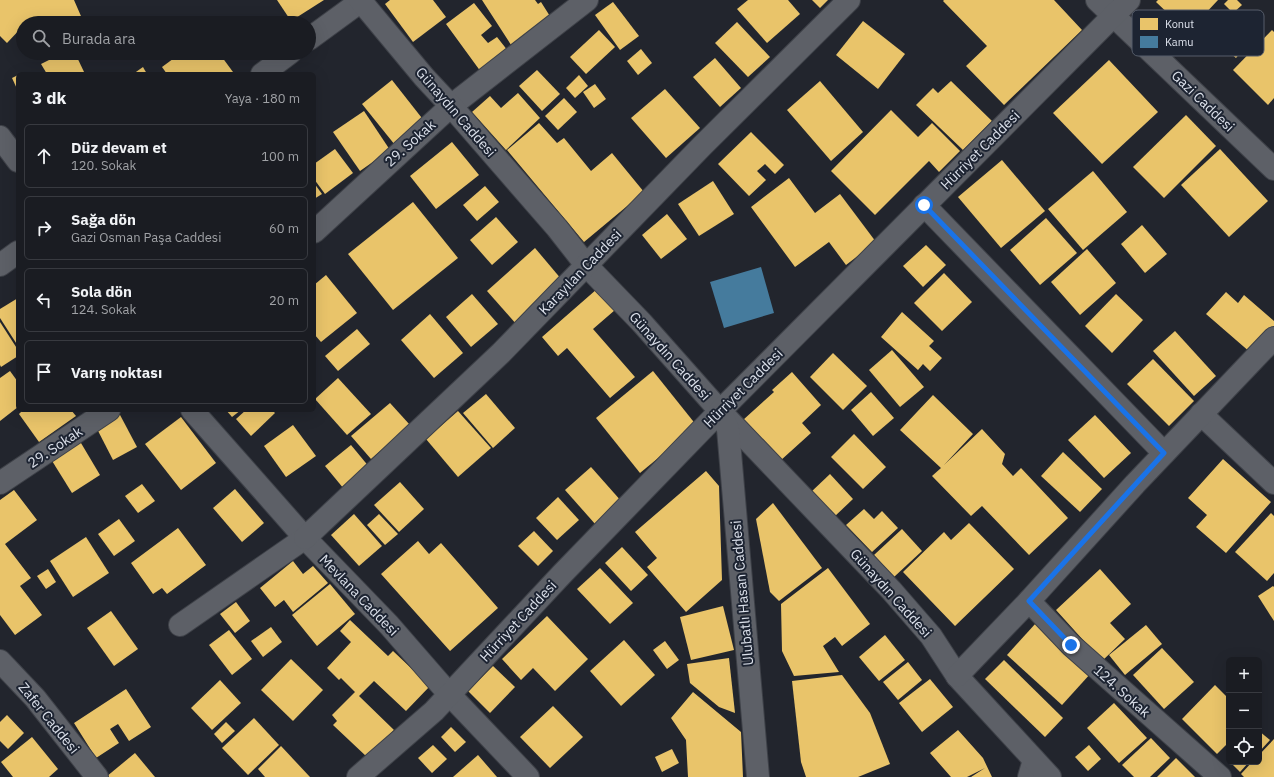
<!DOCTYPE html>
<html lang="tr">
<head>
<meta charset="utf-8">
<style>
	:root { --surface:#1a1c22; --page:#23252a; --text:#f1f3f6; --muted:#9fa1a5; --line:#383a40 }
	body { margin:0; font-family:"IBM Plex Sans",sans-serif; background:var(--page); color:var(--text) }
	.controls { position:absolute; right:12px; bottom:12px; display:grid; overflow:hidden; border-radius:6px; box-shadow:0 4px 16px #0002 }
	.controls button { width:36px; height:36px; display:grid; place-items:center; padding:0; border:0; border-bottom:1px solid var(--line); background:var(--surface); color:var(--text); font:20px sans-serif }
	.stop { position:absolute; width:12px; height:12px; margin:-9px; border:3px solid #1a73e8; border-radius:50%; background:#fff }
	.stop.end { background:#1a73e8; border-color:#fff; box-shadow:0 1px 4px #0008 }
	.list { margin:0; padding:0; list-style:none }
	h2 { display:flex; justify-content:space-between; align-items:center; height:52px; margin:0; padding:0 16px; font-size:17px }
	h2 small { font-size:13px; font-weight:400; color:var(--muted) }
	.list li { display:grid; grid-template-columns:26px 1fr auto; gap:12px; align-items:center; box-sizing:border-box; height:64px; margin:0 8px 8px; padding:0 8px; border:1px solid var(--line); border-radius:6px }
	.list b { display:block; font-size:15px; white-space:nowrap }
	.list p { margin:0; font-size:13px; white-space:nowrap; color:var(--muted) }
	.list em { font-size:13px; font-style:normal; color:var(--muted) }
	.icon { flex:none; width:22px; height:22px; fill:none; stroke:currentColor; stroke-width:2; stroke-linecap:round; stroke-linejoin:round }
	.map { position:relative; flex:none; width:1274px; height:777px; overflow:hidden }
	.search { position:absolute; background:var(--surface); box-shadow:0 4px 16px #0002; left:16px; top:16px; width:300px; height:44px; display:flex; align-items:center; gap:10px; box-sizing:border-box; padding:0 14px; border-radius:22px; color:var(--muted); font-size:15px }
	.panel { position:absolute; background:var(--surface); box-shadow:0 4px 16px #0002; left:16px; top:72px; width:300px; height:340px; border-radius:6px }
	.map>svg:first-child { display:block }
	.homes { fill:#e9c46a }
	.public { fill:#457b9d }
	.lines { fill:none; stroke-linecap:round; stroke-linejoin:round }
	.street-casing { stroke:#3e4148; stroke-width:24 }
	.secondary-casing { stroke:#3e4148; stroke-width:24 }
	.street { stroke:#5d6067; stroke-width:22 }
	.secondary { stroke:#5d6067; stroke-width:22 }
	.route { stroke:#1a73e8; stroke-width:5 }
	.labels { text-anchor:middle; stroke-width:4; stroke-linejoin:round; paint-order:stroke }
	.street-label { font-size:14px; fill:#dce1eb; stroke:#1d2432 }
	.key { fill:#1d2432; stroke:#565d6a; stroke-width:1 }
	.key-label { font-size:11px; fill:#dce1eb }
</style>
</head>
<body>
<div class="map">
<svg width="1274" height="777" viewBox="0 0 1274 777">
	<rect width="100%" height="100%" fill="#22252d"/>
	<g class="homes">
		<polygon points="0,0 74,0 84,23 31,23 29,20 26,23 23,23 23,26 7,43 0,36"/>
		<polygon points="277,0 324,0 291,21"/>
		<polygon points="390,0 433,0 446,17 413,42 385,4"/>
		<polygon points="482,0 535,0 538,4 541,2 553,21 513,48"/>
		<polygon points="748,0 788,0 800,14 767,43 737,9"/>
		<polygon points="812,0 828,0 820,8"/>
		<polygon points="944,0 1054,0 1082,30 1004,105 966,66 987,46 943,1"/>
		<polygon points="1158,0 1218,0 1188,32 1156,2"/>
		<polygon points="1228,0 1237,0 1242,5 1233,13 1224,4"/>
		<polygon points="613,2 639,36 620,50 595,15"/>
		<polygon points="474,3 492,26 481,35 488,43 497,37 508,51 481,72 446,24"/>
		<polygon points="1235,13 1257,33 1236,58 1212,38"/>
		<polygon points="863,21 905,54 878,89 836,55"/>
		<polygon points="737,22 770,57 748,77 715,43"/>
		<polygon points="599,30 615,47 586,74 570,57"/>
		<polygon points="1272,30 1274,32 1274,98 1268,105 1233,70"/>
		<polygon points="641,49 652,63 638,75 627,61"/>
		<polygon points="63,53 75,53 85,74 47,74 41,64"/>
		<polygon points="181,53 219,53 233,72 230,74 167,74 162,67"/>
		<polygon points="715,58 741,88 720,107 693,77"/>
		<polygon points="1109,60 1158,112 1102,164 1053,113"/>
		<polygon points="143,67 147,74 133,74"/>
		<polygon points="537,70 560,94 542,111 519,86"/>
		<polygon points="18,75 18,91 12,78"/>
		<polygon points="579,75 588,86 575,98 566,88"/>
		<polygon points="392,80 425,122 395,145 362,104"/>
		<polygon points="820,81 863,132 831,161 787,110"/>
		<polygon points="951,81 992,121 963,150 916,105 933,88 938,93"/>
		<polygon points="595,84 606,99 594,108 583,92"/>
		<polygon points="665,89 700,128 666,158 631,118"/>
		<polygon points="518,93 540,118 506,150 472,112 490,96 501,108"/>
		<polygon points="564,98 577,112 558,130 545,116"/>
		<polygon points="891,110 918,137 932,123 960,151 939,172 929,161 875,215 831,171"/>
		<polygon points="364,111 390,150 360,171 333,132"/>
		<polygon points="1186,115 1216,146 1164,198 1133,167"/>
		<polygon points="539,123 557,143 564,138 591,171 612,153 644,192 584,242 507,150"/>
		<polygon points="751,132 784,165 775,174 765,164 757,171 766,180 749,196 718,164"/>
		<polygon points="452,142 479,175 436,209 410,176"/>
		<polygon points="335,149 353,173 325,194 314,179 314,164"/>
		<polygon points="1220,149 1268,201 1229,237 1181,185"/>
		<polygon points="1002,160 1045,211 1001,248 958,197"/>
		<polygon points="1093,171 1127,212 1083,250 1048,209"/>
		<polygon points="789,178 815,213 840,194 876,242 846,265 829,242 795,267 751,207"/>
		<polygon points="713,181 734,214 699,236 678,204"/>
		<polygon points="314,183 322,194 314,199"/>
		<polygon points="485,186 499,202 477,221 463,205"/>
		<polygon points="413,202 458,258 393,310 348,254"/>
		<polygon points="667,214 687,239 661,259 642,235"/>
		<polygon points="496,217 518,242 492,265 470,240"/>
		<polygon points="1046,218 1077,253 1040,285 1010,250"/>
		<polygon points="1142,225 1167,254 1145,273 1121,244"/>
		<polygon points="926,245 946,265 923,287 903,266"/>
		<polygon points="535,248 562,280 517,325 487,291"/>
		<polygon points="1087,249 1116,283 1080,315 1051,282"/>
		<polygon points="944,273 972,302 942,331 914,303"/>
		<polygon points="326,275 357,313 321,342 314,334 314,285"/>
		<polygon points="597,289 615,310 593,329 635,377 610,398 567,348 558,356 542,337"/>
		<polygon points="1226,292 1238,303 1244,295 1274,321 1274,326 1251,353 1206,314"/>
		<polygon points="472,294 498,324 471,347 446,317"/>
		<polygon points="1116,294 1143,320 1112,353 1085,326"/>
		<polygon points="18,298 18,346 0,318 0,309"/>
		<polygon points="902,312 934,341 929,346 942,358 930,371 923,364 918,370 881,337"/>
		<polygon points="430,314 463,353 434,378 401,340"/>
		<polygon points="0,322 18,350 18,356 1,367 0,365"/>
		<polygon points="357,329 370,344 338,371 325,356"/>
		<polygon points="1175,331 1216,376 1194,396 1153,351"/>
		<polygon points="892,350 924,387 900,407 869,370"/>
		<polygon points="833,353 867,386 843,410 810,377"/>
		<polygon points="1153,359 1194,401 1169,426 1127,384"/>
		<polygon points="10,371 18,382 18,407 0,421 0,378"/>
		<polygon points="653,371 697,426 640,473 596,418"/>
		<polygon points="792,372 821,405 802,423 811,433 780,461 743,420 774,392 772,390"/>
		<polygon points="338,378 371,414 347,435 315,399"/>
		<polygon points="871,392 894,418 873,436 851,410"/>
		<polygon points="486,394 515,428 493,448 463,413"/>
		<polygon points="933,395 973,434 944,465 982,429 1005,454 1002,464 1013,476 1021,468 1068,518 1029,555 982,506 971,516 932,476 941,468 900,430"/>
		<polygon points="390,403 410,425 371,459 351,436"/>
		<polygon points="23,410 71,410 76,416 39,442 19,414"/>
		<polygon points="226,410 241,410 232,417"/>
		<polygon points="246,410 272,410 275,413 251,436 236,419"/>
		<polygon points="458,411 491,448 458,477 426,439"/>
		<polygon points="119,413 137,447 113,460 95,425"/>
		<polygon points="1095,415 1131,453 1104,478 1068,440"/>
		<polygon points="181,417 216,463 181,490 145,444"/>
		<polygon points="293,425 316,456 286,477 264,446"/>
		<polygon points="854,434 886,467 863,489 831,457"/>
		<polygon points="78,438 100,475 72,493 49,456"/>
		<polygon points="351,445 370,468 344,489 325,466"/>
		<polygon points="1063,452 1102,489 1080,512 1041,476"/>
		<polygon points="1223,459 1271,502 1226,553 1196,527 1207,515 1188,498"/>
		<polygon points="591,467 622,502 596,525 565,490"/>
		<polygon points="706,471 719,486 722,580 686,612 647,567 657,558 635,532"/>
		<polygon points="830,474 853,499 833,518 810,493"/>
		<polygon points="400,482 424,509 399,532 374,505"/>
		<polygon points="142,484 155,501 138,513 125,496"/>
		<polygon points="235,489 264,523 242,542 213,508"/>
		<polygon points="14,490 37,520 5,544 31,578 20,586 42,615 15,635 0,615 0,500"/>
		<polygon points="558,497 579,520 557,540 536,518"/>
		<polygon points="773,503 822,568 779,601 770,592 756,519"/>
		<polygon points="864,509 874,519 882,511 898,528 872,552 846,525"/>
		<polygon points="1271,513 1274,516 1274,573 1267,581 1235,552"/>
		<polygon points="354,514 382,546 359,566 331,535"/>
		<polygon points="379,514 398,534 385,545 367,525"/>
		<polygon points="119,519 135,541 114,556 98,534"/>
		<polygon points="969,523 1014,569 955,626 903,572 944,532 951,540"/>
		<polygon points="178,528 206,565 167,594 162,588 153,594 131,563"/>
		<polygon points="902,529 922,551 894,577 874,555"/>
		<polygon points="534,531 553,551 538,566 518,546"/>
		<polygon points="86,537 109,573 73,597 50,561"/>
		<polygon points="418,541 429,554 441,543 498,608 450,651 381,574"/>
		<polygon points="622,547 648,575 631,591 605,563"/>
		<polygon points="293,561 303,574 313,566 328,583 293,612 284,600 275,607 260,588"/>
		<polygon points="600,568 633,603 610,624 577,589"/>
		<polygon points="828,568 870,624 842,646 835,637 823,646 839,672 794,676 782,651 781,604"/>
		<polygon points="48,569 56,582 46,589 37,576"/>
		<polygon points="1100,569 1131,604 1110,623 1125,639 1102,661 1056,610"/>
		<polygon points="330,584 355,614 317,646 292,615"/>
		<polygon points="1273,586 1274,587 1274,621 1258,596"/>
		<polygon points="236,602 250,621 235,633 220,614"/>
		<polygon points="723,606 734,650 691,660 680,617"/>
		<polygon points="111,611 138,649 114,666 87,628"/>
		<polygon points="547,616 588,659 555,691 533,668 521,680 502,659"/>
		<polygon points="350,620 388,656 393,651 430,686 406,711 374,681 359,696 394,730 367,757 333,725 337,721 332,715 355,692 341,678 339,680 327,668 351,642 340,631"/>
		<polygon points="1036,623 1091,673 1062,705 1007,655"/>
		<polygon points="1146,625 1162,644 1125,675 1109,655"/>
		<polygon points="271,627 282,642 263,657 251,641"/>
		<polygon points="229,630 252,659 232,675 209,645"/>
		<polygon points="885,635 905,660 879,681 859,657"/>
		<polygon points="624,640 655,675 621,706 590,671"/>
		<polygon points="665,641 679,660 667,669 653,650"/>
		<polygon points="1162,648 1194,682 1164,709 1133,675"/>
		<polygon points="729,658 735,713 719,707 690,683 687,664"/>
		<polygon points="291,659 323,690 293,721 261,690"/>
		<polygon points="1004,660 1063,718 1045,737 985,679"/>
		<polygon points="908,662 922,680 898,700 883,682"/>
		<polygon points="493,666 515,687 490,713 468,691"/>
		<polygon points="842,675 870,713 890,764 858,777 806,777 801,762 792,681"/>
		<polygon points="930,679 953,707 922,732 899,703"/>
		<polygon points="220,680 241,703 212,730 191,708"/>
		<polygon points="1215,685 1229,699 1229,742 1217,754 1182,719"/>
		<polygon points="126,689 151,727 129,741 118,724 110,729 119,743 96,758 74,723"/>
		<polygon points="693,692 741,732 743,777 688,777 686,740 671,718"/>
		<polygon points="1114,703 1147,738 1119,763 1087,728"/>
		<polygon points="553,706 583,737 550,768 520,737"/>
		<polygon points="7,715 24,733 8,749 0,741 0,722"/>
		<polygon points="254,718 279,745 248,775 222,748"/>
		<polygon points="226,722 235,731 222,743 214,734"/>
		<polygon points="451,727 466,742 455,752 441,737"/>
		<polygon points="958,730 983,758 992,777 971,777 985,768 967,777 951,777 930,753"/>
		<polygon points="1259,731 1270,740 1259,752"/>
		<polygon points="32,737 58,769 49,777 13,777 1,762"/>
		<polygon points="1151,738 1170,758 1150,777 1134,777 1122,765"/>
		<polygon points="1274,739 1274,777 1244,777 1241,774 1252,762 1259,762 1259,755"/>
		<polygon points="433,745 447,759 432,773 418,758"/>
		<polygon points="1089,745 1101,759 1088,771 1075,757"/>
		<polygon points="281,746 310,777 265,777 258,769"/>
		<polygon points="672,749 679,763 662,772 655,757"/>
		<polygon points="135,753 155,777 106,777"/>
		<polygon points="478,755 497,777 453,777"/>
		<polygon points="1176,758 1195,777 1157,777"/>
		<polygon points="1230,762 1249,762 1240,772"/>
	</g>
	<polygon class="public" points="761,267 774,313 724,328 710,282"/>
	<g class="lines">
		<g class="street-casing">
			<g id="street">
				<polyline points="309,39 361,1"/>
				<polyline points="262,74 290,53"/>
				<polyline points="0,137 18,161"/>
				<polyline points="924,205 1164,453"/>
				<polyline points="314,232 451,106 587,0"/>
				<polyline points="0,265 18,252"/>
				<polyline points="192,410 305,538 389,625 449,694 528,777"/>
				<polyline points="1201,414 1274,483"/>
				<polyline points="0,483 109,410"/>
				<polyline points="1029,601 1071,645 1220,777"/>
				<polyline points="180,625 305,538"/>
				<polyline points="0,661 35,698 97,777"/>
				<polyline points="358,777 434,711 562,574 720,411"/>
				<polyline points="1029,777 1034,760"/>
			</g>
		</g>
		<g class="secondary-casing">
			<g id="secondary">
				<polyline points="360,0 424,77 451,106 557,228 586,265 642,323 720,411 891,590 931,636 957,676 1050,777"/>
				<polyline points="1097,0 1274,169"/>
				<polyline points="305,538 501,353 702,146 849,0"/>
				<polyline points="957,676 1029,601 1135,484 1274,338"/>
				<polyline points="758,777 728,429 720,411 1129,0"/>
			</g>
		</g>
		<use href="#street" class="street"/>
		<use href="#secondary" class="secondary"/>
	</g>
	<g class="lines">
		<polyline class="route" points="924,205 1164,453 1029,601 1071,645"/>
	</g>
	<g class="labels">
		<g class="street-label">
			<text transform="translate(1203 101) rotate(44)" y="5">Gazi Caddesi</text>
			<text transform="translate(456 112) rotate(49)" y="5">Günaydın Caddesi</text>
			<text transform="translate(410 143) rotate(-42)" y="5">29. Sokak</text>
			<text transform="translate(980 150) rotate(-45)" y="5">Hürriyet Caddesi</text>
			<text transform="translate(580 272) rotate(-46)" y="5">Karayılan Caddesi</text>
			<text transform="translate(670 356) rotate(48)" y="5">Günaydın Caddesi</text>
			<text transform="translate(743 388) rotate(-45)" y="5">Hürriyet Caddesi</text>
			<text transform="translate(55 447) rotate(-34)" y="5">29. Sokak</text>
			<text transform="translate(742 593) rotate(-95)" y="5">Ulubatlı Hasan Caddesi</text>
			<text transform="translate(891 593) rotate(48)" y="5">Günaydın Caddesi</text>
			<text transform="translate(359 595) rotate(46)" y="5">Mevlana Caddesi</text>
			<text transform="translate(518 621) rotate(-47)" y="5">Hürriyet Caddesi</text>
			<text transform="translate(1122 691) rotate(42)" y="5">124. Sokak</text>
			<text transform="translate(49 718) rotate(51)" y="5">Zafer Caddesi</text>
		</g>
	</g>
	<rect x="1132" y="10" width="132" height="46" rx="6" class="key"/>
	<rect x="1140" y="18" width="18" height="12" fill="#e9c46a"/>
	<rect x="1140" y="36" width="18" height="12" fill="#457b9d"/>
	<g class="key-label">
		<text x="1165" y="28">Konut</text>
		<text x="1165" y="46">Kamu</text>
	</g>
</svg>
<div class="controls">
<button>+</button>
<button>−</button>
<button><svg class="icon" aria-label="locate" viewBox="0 0 24 24"><circle cx="12" cy="12" r="6"/><path d="M12 2v4M12 18v4M2 12h4M18 12h4"/></svg></button>
</div>
<div class="stop" style="left:924px;top:205px"></div>
<div class="stop end" style="left:1071px;top:645px"></div>
<div class="search"><svg class="icon" aria-label="search" viewBox="0 0 24 24"><circle cx="10" cy="10" r="6"/><path d="M15 15l6 6"/></svg>Burada ara</div>
<section class="panel">
<h2>3 dk<small>Yaya · 180 m</small></h2>
<ul class="list">
<li><svg class="icon" aria-label="ahead" viewBox="0 0 24 24"><path d="M12 20V5M6 11l6-6 6 6"/></svg><div><b>Düz devam et</b><p>120. Sokak</p></div><em>100 m</em></li>
<li><svg class="icon" aria-label="right" viewBox="0 0 24 24"><path d="M7 20v-9h11M14 6l5 5-5 5"/></svg><div><b>Sağa dön</b><p>Gazi Osman Paşa Caddesi</p></div><em>60 m</em></li>
<li><svg class="icon" aria-label="left" viewBox="0 0 24 24"><path d="M17 20v-9H6M10 6l-5 5 5 5"/></svg><div><b>Sola dön</b><p>124. Sokak</p></div><em>20 m</em></li>
<li><svg class="icon" aria-label="arrive" viewBox="0 0 24 24"><path d="M6 21V4h12l-3 4 3 4H6"/></svg><div><b>Varış noktası</b></div></li>
</ul>
</section>
</div>
</body>
</html>
